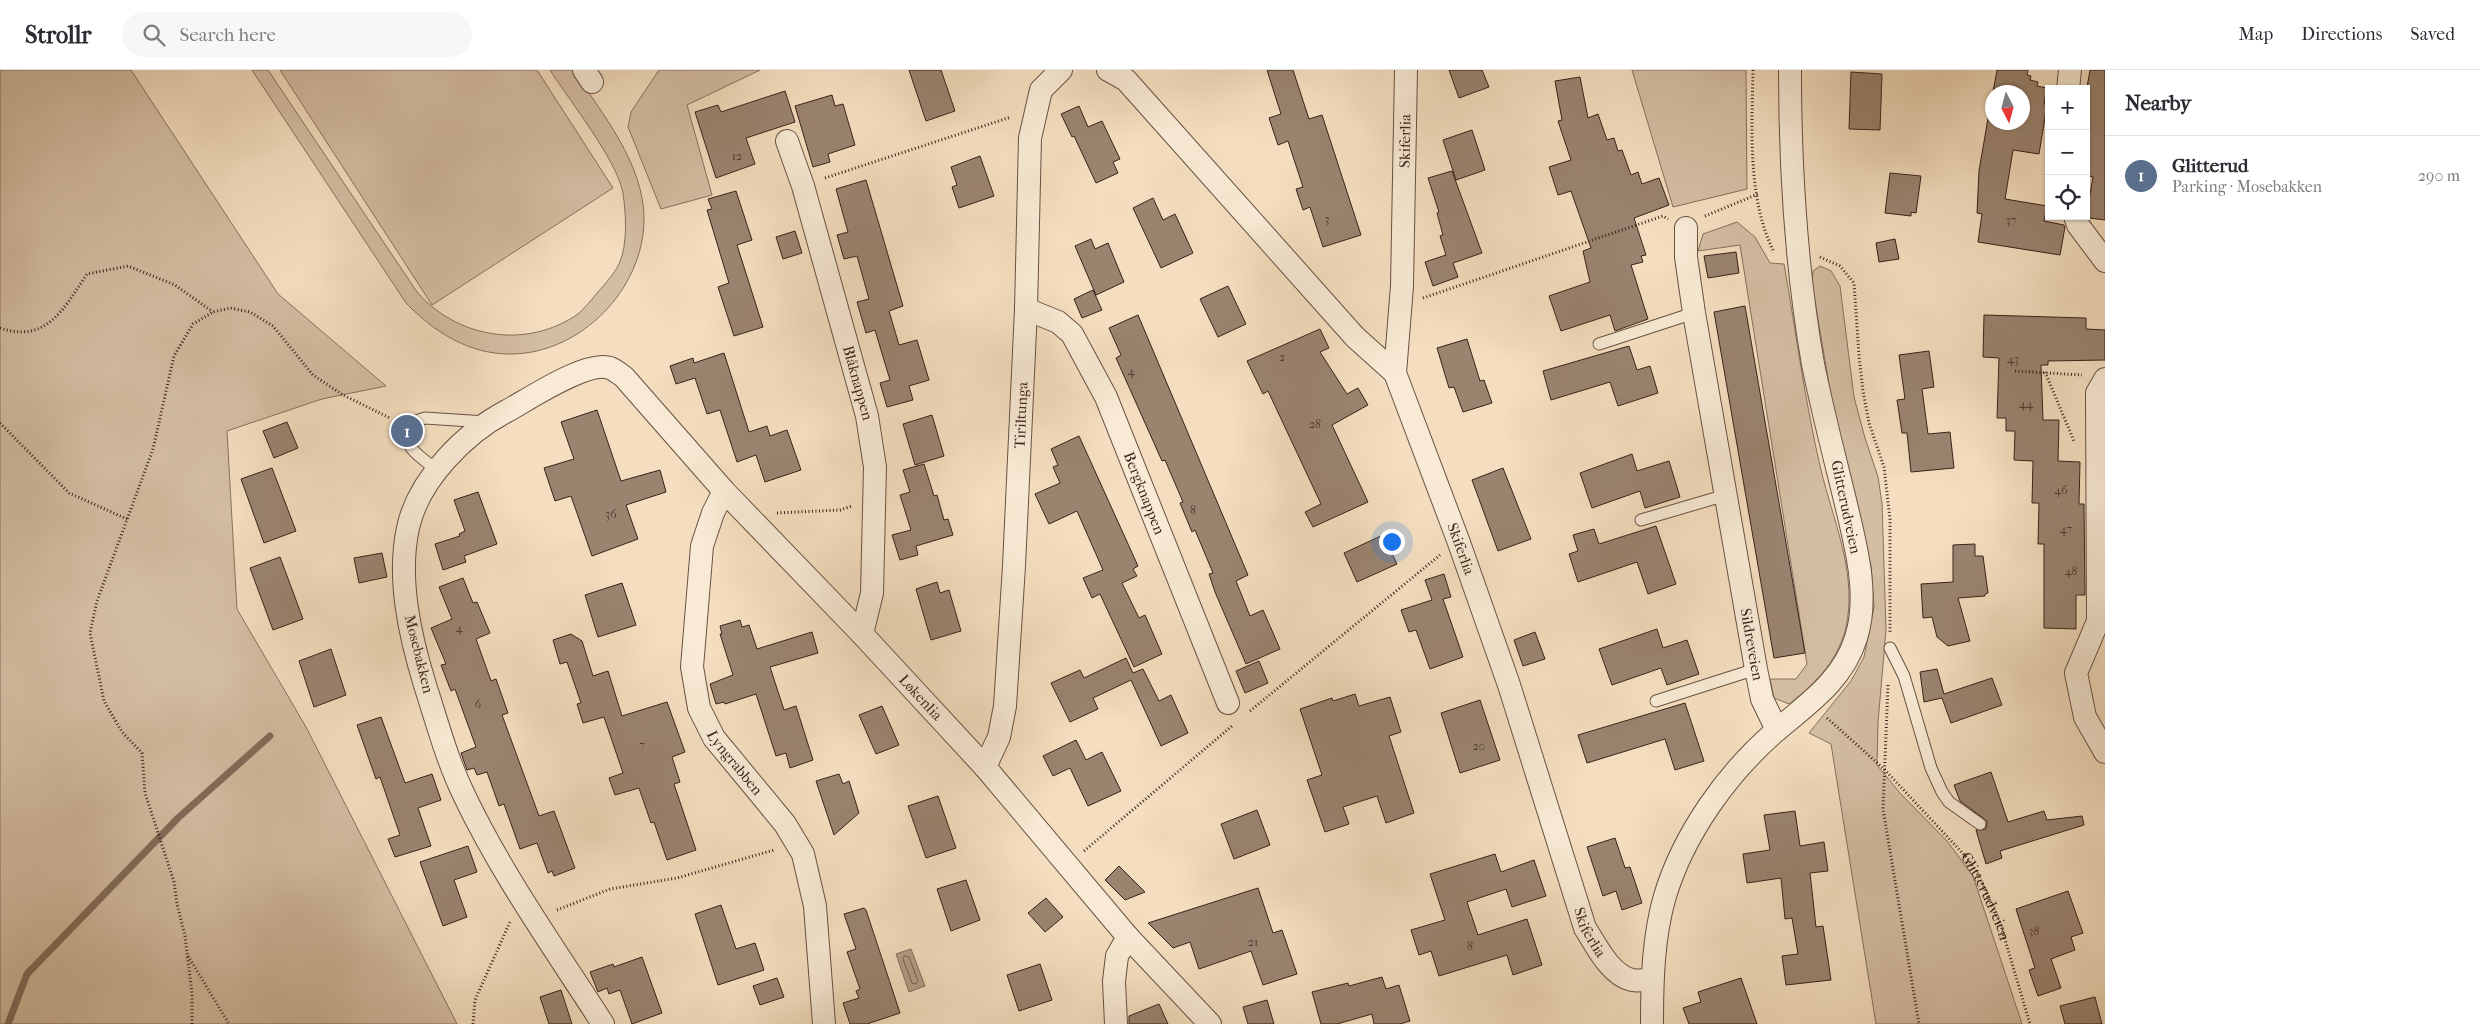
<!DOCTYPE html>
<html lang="en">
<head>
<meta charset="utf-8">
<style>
	:root { --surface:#fff; --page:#f7f7f7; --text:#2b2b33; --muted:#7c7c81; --line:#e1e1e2; --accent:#d93025 }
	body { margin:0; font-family:"IM FELL French Canon",serif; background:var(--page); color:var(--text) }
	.controls { position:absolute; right:15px; top:15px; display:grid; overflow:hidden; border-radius:0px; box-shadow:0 1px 4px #0004 }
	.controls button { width:45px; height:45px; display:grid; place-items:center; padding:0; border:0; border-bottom:1px solid var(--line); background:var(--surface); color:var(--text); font:25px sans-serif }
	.compass { position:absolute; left:1985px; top:15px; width:45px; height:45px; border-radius:50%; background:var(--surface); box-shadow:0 1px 4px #0004; rotate:174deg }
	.you { position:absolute; left:1391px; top:471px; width:18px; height:18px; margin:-12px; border:4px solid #fff; border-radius:50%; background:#1a73e8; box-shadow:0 0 0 8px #1a73e833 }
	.badge { display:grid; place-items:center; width:32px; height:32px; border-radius:50%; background:var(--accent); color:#fff; font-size:16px; font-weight:700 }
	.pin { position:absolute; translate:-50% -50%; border:2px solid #fff; box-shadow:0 1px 5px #0006 }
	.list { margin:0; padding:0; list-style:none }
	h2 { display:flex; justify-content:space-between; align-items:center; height:65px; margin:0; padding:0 20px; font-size:21px }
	h2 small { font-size:16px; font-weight:400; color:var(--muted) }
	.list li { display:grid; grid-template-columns:32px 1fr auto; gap:15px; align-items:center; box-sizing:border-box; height:80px; padding:0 20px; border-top:1px solid var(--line) }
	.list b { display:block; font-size:19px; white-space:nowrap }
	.list p { margin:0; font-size:16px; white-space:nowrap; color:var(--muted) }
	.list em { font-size:16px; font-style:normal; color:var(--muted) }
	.icon { flex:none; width:28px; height:28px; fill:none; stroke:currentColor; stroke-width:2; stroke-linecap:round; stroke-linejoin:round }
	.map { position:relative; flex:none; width:2105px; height:954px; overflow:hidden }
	header { display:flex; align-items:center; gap:30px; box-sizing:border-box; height:70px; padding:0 25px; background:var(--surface); border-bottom:1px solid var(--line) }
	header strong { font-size:24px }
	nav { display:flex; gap:28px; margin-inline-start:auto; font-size:18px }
	.search { width:350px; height:45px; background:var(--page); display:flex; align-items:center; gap:12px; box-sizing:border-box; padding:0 18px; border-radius:28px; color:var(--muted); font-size:19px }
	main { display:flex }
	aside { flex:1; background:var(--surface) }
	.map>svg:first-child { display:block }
	.green { fill:#d4bea3; stroke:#86705e }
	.water { fill:#b49e87; stroke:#836c5b }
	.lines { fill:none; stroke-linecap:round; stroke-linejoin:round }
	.shore { stroke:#766050; stroke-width:1 }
	.stream { stroke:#836c5b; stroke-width:7 }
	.building { fill:#9a8470; stroke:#39221a }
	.lane-casing { stroke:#685143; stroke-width:13 }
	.street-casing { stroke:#685143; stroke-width:24 }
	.path { stroke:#39221a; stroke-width:3; stroke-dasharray:1 2.5; stroke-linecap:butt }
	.lane { stroke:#f8ead5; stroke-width:11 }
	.street { stroke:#f8ead5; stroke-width:22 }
	.labels { text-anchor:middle; stroke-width:4.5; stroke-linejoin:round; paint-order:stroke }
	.number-label { font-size:12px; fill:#513a30 }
	.street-label { font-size:15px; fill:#39221a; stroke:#f8ead5 }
</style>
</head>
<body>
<header>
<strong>Strollr</strong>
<div class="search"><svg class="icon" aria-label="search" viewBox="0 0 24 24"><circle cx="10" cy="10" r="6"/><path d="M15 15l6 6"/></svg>Search here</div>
<nav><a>Map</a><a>Directions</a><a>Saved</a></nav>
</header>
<main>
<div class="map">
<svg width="2105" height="954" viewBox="0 0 2105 954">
	<rect width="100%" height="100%" fill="#f4debf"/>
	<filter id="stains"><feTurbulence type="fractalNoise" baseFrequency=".004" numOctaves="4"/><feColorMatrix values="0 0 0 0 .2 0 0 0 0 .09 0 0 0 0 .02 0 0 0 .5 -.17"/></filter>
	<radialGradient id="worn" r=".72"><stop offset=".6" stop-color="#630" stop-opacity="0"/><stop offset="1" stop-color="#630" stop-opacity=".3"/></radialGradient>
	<g class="green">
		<polygon points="0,0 131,0 278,224 386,316 322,329 227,361 237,539 306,657 457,954 0,954"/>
		<path d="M252,0H268L417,222C457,268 526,280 578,244C585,238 592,229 598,222C605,214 614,204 619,194C628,174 626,145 623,123C617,90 569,30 550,0H573C602,43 644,94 644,149C644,218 582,283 512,284C470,285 434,262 406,233Z"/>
		<polygon points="280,0 537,0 613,118 432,235"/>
		<polygon points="659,0 760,0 687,35 712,125 661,139 628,57 631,42"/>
		<polygon points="1632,0 1746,0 1747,119 1673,137"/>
		<path d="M1737,152L1755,167L1770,193L1784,194C1796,262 1805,333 1821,400C1833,450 1856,500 1847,552C1840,589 1817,612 1789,634L1774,628L1770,609H1796L1807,594L1740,175L1698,181L1703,164Z"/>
		<polygon points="1820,196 1831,201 1840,216 1854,327 1865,368 1878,407 1882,433 1886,560 1878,652 1877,695 1900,723 1947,771 1973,806 2022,954 1876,954 1831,674 1809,663 1851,611 1864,587 1874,537 1871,496 1834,343 1812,214 1813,201"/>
	</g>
	<polygon class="water" points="911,879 925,916 909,922 896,884"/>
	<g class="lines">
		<polygon class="shore" points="905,886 909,887 918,911 916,914 912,913 903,889"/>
		<polyline class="stream" points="8,954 27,904 178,748 270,666"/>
	</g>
	<g class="building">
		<polygon points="909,0 941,0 955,41 926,51"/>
		<polygon points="1267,0 1293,0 1309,49 1322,45 1361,165 1323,177 1310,137 1303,140 1296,119 1303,117 1288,71 1278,75 1269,48 1281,44"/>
		<polygon points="1449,0 1482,0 1489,17 1459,28"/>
		<polygon points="1997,0 2028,0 2027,5 2031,6 2030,10 2038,12 2037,16 2047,18 2044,34 2047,35 2039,84 2013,80 2005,129 2047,136 2044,151 2064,155 2065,157 2060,185 1978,172 1982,144 1977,143 1979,101 1992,25 1992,52 2022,52 2022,22 1993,22"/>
		<polygon points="2090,0 2105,0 2105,150 2089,148 2087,141 2093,107 2086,105 2086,23"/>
		<polygon points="1851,2 1882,4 1880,60 1849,59"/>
		<polygon points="1580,7 1588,48 1598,44 1607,70 1614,68 1618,81 1622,80 1631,105 1638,102 1642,114 1659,108 1669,135 1634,148 1646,185 1641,186 1643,192 1631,195 1648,249 1615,261 1610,245 1561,261 1549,226 1590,212 1583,181 1591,178 1571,121 1558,125 1549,97 1571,90 1558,51 1562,50 1555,11"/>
		<polygon points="785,21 795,52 746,68 755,94 716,108 695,42 718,35 721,42"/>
		<polygon points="832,25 835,36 843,34 855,75 828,84 830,92 813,97 795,36"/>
		<polygon points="1079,36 1088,57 1102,51 1120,89 1113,92 1118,103 1096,113 1074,66 1072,67 1061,44"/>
		<polygon points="1472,60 1485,100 1456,110 1443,70"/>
		<polygon points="980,86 994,126 959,138 952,117 957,115 951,97"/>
		<polygon points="1452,101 1482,183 1453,193 1458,207 1433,216 1425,192 1446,185 1440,166 1443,165 1437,143 1439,142 1428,108"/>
		<polygon points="1890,103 1921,106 1916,143 1911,142 1911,146 1885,143"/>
		<polygon points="866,110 903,236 889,241 899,275 917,270 929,310 909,316 913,330 887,337 880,313 890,310 875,260 866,263 857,232 869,229 857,186 844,189 837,165 848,162 836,119"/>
		<polygon points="736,121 752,170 737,175 763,257 734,266 718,217 729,213 707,140 712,139 708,129"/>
		<polygon points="1153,128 1163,150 1175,144 1193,183 1161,198 1133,138"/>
		<polygon points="795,161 802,183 783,189 776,167"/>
		<polygon points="1091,169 1095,179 1108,173 1124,212 1096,225 1075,176"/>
		<polygon points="1895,169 1899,189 1879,192 1876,173"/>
		<polygon points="1736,182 1739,203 1708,208 1704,186"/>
		<polygon points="1228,216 1246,254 1218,267 1200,229"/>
		<polygon points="1093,220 1102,240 1082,248 1074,229"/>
		<polygon points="1745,236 1805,583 1774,588 1714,242"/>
		<polygon points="1138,245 1248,505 1236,511 1250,546 1263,540 1280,579 1246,594 1215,522 1209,504 1213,503 1195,460 1192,462 1180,433 1183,432 1165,390 1162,391 1116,288 1121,285 1109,258"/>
		<polygon points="1984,245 2086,248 2086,259 2105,260 2105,290 2048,291 2048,295 2041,295 2043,350 2059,350 2058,391 2080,392 2079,434 2084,434 2085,525 2076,525 2076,559 2044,558 2044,474 2038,474 2039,433 2032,433 2033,391 2014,390 2015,361 2006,361 2006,348 1997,348 1999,288 1983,287"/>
		<polygon points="1320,259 1329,278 1320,282 1347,324 1358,318 1368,335 1332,355 1368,432 1313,457 1305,442 1321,434 1268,321 1263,324 1247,291"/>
		<polygon points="1467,269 1480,311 1484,310 1492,333 1463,342 1454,317 1449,318 1437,278"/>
		<polygon points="1629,276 1637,300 1650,296 1658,323 1618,336 1610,312 1551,330 1543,301"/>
		<polygon points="1929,281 1934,317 1922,319 1928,364 1950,362 1954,398 1911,402 1907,363 1902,363 1897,330 1905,329 1899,285"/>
		<polygon points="724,283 749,362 767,356 770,366 787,360 801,400 765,412 756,385 737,392 720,340 707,344 695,308 676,314 670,296 693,288 694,293"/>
		<polygon points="597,340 621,411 660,400 666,422 626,435 638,469 592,486 571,426 555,431 544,398 574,389 561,352"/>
		<polygon points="932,345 944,386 915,395 903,354"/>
		<polygon points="287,352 298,378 274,388 263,361"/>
		<polygon points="1079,366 1138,496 1133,499 1137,506 1122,513 1139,548 1145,545 1162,584 1134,597 1100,524 1092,528 1083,508 1103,500 1077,441 1049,454 1035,424 1060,413 1053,397 1058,395 1051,379"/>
		<polygon points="1632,384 1637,401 1669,391 1680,427 1645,438 1640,421 1592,438 1580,403"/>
		<polygon points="924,394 934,426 937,425 944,450 948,449 953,465 916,476 918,485 900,490 892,465 911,460 900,425 910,422 903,400"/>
		<polygon points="272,398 296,461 264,473 241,409"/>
		<polygon points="1503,398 1531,469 1498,481 1472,410"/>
		<polygon points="478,422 497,474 464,486 466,492 443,500 435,474 460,466 459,464 465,461 454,430"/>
		<polygon points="1656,456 1676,514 1648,524 1637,492 1578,512 1569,484 1578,481 1573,465 1594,459 1599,474"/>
		<polygon points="1383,465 1397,494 1357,512 1344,483"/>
		<polygon points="1975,474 1975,486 1983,486 1988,523 1985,524 1985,526 1958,528 1970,571 1948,576 1937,567 1932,547 1923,548 1921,514 1953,512 1953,475"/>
		<polygon points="382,483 387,507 359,513 354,488"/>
		<polygon points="280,487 303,549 273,560 250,498"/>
		<polygon points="1444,504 1451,527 1443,529 1463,587 1430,599 1416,560 1409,562 1401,540 1432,530 1425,510"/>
		<polygon points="463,508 473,533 477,532 490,563 476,569 491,611 496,609 508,643 502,645 539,746 554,741 575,798 554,806 552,801 548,803 537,773 520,779 504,734 499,736 487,702 477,705 474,698 467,700 461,683 476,677 455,619 451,621 441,595 446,594 431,558 452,549 439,517"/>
		<polygon points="937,512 940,523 949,520 961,561 931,570 916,519"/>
		<polygon points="622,513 636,555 598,567 585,525"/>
		<polygon points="740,550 742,557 749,555 757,579 812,562 818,583 770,597 784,640 796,636 813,690 790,698 786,683 776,686 756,624 725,634 724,632 716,634 710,614 733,605 720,564 722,564 720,556"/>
		<polygon points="1657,559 1663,578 1687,570 1699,604 1667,615 1661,598 1612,615 1599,579"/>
		<polygon points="1535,562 1545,589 1523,596 1514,570"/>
		<polygon points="571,564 582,571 593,606 608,601 622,646 667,632 685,682 672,687 680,712 674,714 696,780 667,790 654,752 651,753 639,718 615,725 609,708 623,703 604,647 583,653 577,634 581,633 567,592 560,594 553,570"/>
		<polygon points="331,579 346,625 314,637 299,591"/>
		<polygon points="1126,588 1133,603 1143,599 1159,631 1171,625 1188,663 1161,676 1131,610 1093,628 1098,639 1070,652 1051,613 1080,600 1084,608"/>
		<polygon points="1259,591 1268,613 1245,623 1236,601"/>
		<polygon points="1937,599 1944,624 1992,608 2002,635 1951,653 1942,628 1924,632 1920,602"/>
		<polygon points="1355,624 1359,636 1390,627 1401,662 1389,666 1414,743 1386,753 1377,726 1343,737 1349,754 1325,762 1307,710 1322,705 1300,639 1332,628 1333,631"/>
		<polygon points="1480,630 1500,690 1460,703 1441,643"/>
		<polygon points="1685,633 1704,691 1675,700 1665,669 1587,693 1578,665"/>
		<polygon points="882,636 899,675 876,684 859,645"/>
		<polygon points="381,647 405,713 432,704 441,730 418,738 431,776 395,787 388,769 400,765 380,707 376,709 357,655"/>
		<polygon points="1076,670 1086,690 1102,682 1121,721 1088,736 1070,698 1053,706 1043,686"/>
		<polygon points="1991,702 2008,752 2044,741 2047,750 2082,746 2084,755 2000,781 2002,788 1986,794 1976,760 1986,759 1987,751 1960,731 1954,715"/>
		<polygon points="839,704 843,714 849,711 859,743 834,765 816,711"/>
		<polygon points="938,726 956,778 926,788 908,736"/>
		<polygon points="1257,740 1270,775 1234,789 1221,754"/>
		<polygon points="1795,741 1800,776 1824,772 1828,801 1810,803 1816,857 1823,856 1831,910 1786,915 1782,886 1798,884 1792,848 1785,849 1781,808 1747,813 1743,784 1770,780 1764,745"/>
		<polygon points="1615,768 1625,798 1630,797 1642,833 1622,840 1616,821 1603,826 1587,777"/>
		<polygon points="468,776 477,802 454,810 467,847 443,856 420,792"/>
		<polygon points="1495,784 1501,802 1534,790 1546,826 1512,837 1506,819 1467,832 1478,865 1527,849 1542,895 1513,905 1507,885 1439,906 1431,881 1419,885 1411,860 1445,850 1430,804"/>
		<polygon points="1119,796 1145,822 1125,830 1105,810"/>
		<polygon points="966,810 980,850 951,861 937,819"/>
		<polygon points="1258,818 1273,863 1282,860 1297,904 1263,915 1251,881 1199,899 1190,872 1173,878 1148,853"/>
		<polygon points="2068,821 2083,863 2071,867 2075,880 2051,889 2061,918 2038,926 2029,900 2035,898 2016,839"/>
		<polygon points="1046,828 1063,847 1045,862 1028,843"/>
		<polygon points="721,835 736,879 755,873 764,900 718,915 695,844"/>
		<polygon points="864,838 866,840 900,943 867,954 850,954 843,933 859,928 856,921 860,919 847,882 856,879 844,844"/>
		<polygon points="642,887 662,943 632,954 620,920 609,924 607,918 598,922 590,902 613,894 614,897"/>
		<polygon points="1040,894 1052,930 1019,941 1007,905"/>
		<polygon points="1382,907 1386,919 1399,915 1410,951 1400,954 1374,954 1372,944 1337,954 1321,954 1312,922 1348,913 1349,916"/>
		<polygon points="777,908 784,927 760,935 753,916"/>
		<polygon points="1741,908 1757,954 1689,954 1683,938 1701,932 1698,922"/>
		<polygon points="561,920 572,954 549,954 540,927"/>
		<polygon points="2095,927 2102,954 2065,954 2060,936"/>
		<polygon points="1267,930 1274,954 1248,954 1243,937"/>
		<polygon points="1159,934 1168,954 1129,954 1129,946"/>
	</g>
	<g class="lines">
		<g class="lane-casing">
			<g id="lane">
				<polyline points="1599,274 1694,243"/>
				<path d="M436,399C420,387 404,378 404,355L425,348L486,352"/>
				<polyline points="1641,450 1726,425"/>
				<polyline points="1890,578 1904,606 1931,698 1942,722 1949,732 1980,754"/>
				<polyline points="1656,631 1756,599"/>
			</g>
		</g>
		<g class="street-casing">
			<g id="street">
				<polyline points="584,0 592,12"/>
				<polyline points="1108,0 1126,10 1355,267 1395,303"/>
				<path id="s2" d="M1406,0L1402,216L1395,303L1458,470L1509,615L1585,858C1596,875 1610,905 1632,910C1638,911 1646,910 1652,909"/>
				<polyline points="2068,19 2070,0"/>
				<path id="s3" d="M787,71L803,116L867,346L875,397L872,523L862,564"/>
				<polyline points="2075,146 2078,155 2105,191"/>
				<path id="s4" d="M1686,158V187L1694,243L1756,599L1762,629L1777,660"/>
				<path id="s5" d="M1026,239L1058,252L1072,264L1106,327L1228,633"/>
				<polyline points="2105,309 2097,323 2098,551 2076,603 2085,647 2105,682"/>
				<path id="s6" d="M724,421L713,443L702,476L692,597L699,638L714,668L785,754L803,784L815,836L824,954"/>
				<path id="s7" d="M985,697L999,667L1005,636L1014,496L1026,239L1030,68L1041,20L1061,0"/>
				<path id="s8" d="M603,954C555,879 502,805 464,725C447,690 437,652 425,615C410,566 397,509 408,458C418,410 465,363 507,341C529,329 587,290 610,298C615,300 620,304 624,307L724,421L862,564L985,697L1128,867L1210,954"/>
				<polyline points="1116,954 1114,911 1117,886 1128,867"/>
				<path d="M1652,954C1652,912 1653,867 1665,826C1684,763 1728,702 1777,660C1809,633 1843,610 1856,568C1870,524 1855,473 1845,430C1834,385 1822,339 1813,294C1796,197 1790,98 1790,0"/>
			</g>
		</g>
		<g class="path">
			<path d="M1753,0C1752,58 1747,129 1774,182"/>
			<polyline points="825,108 1011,47"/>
			<polyline points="1705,146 1758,124"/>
			<polyline points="1820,187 1840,196 1854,213 1859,286 1863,321 1869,353 1884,397 1890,449 1890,562"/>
			<polyline points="1423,228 1663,146 1668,149"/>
			<path d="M0,258C47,274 64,238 87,204L128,196L175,215L213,242"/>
			<polyline points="2015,301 2082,305"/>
			<polyline points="2045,302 2074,371"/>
			<polyline points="0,353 69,423 127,449"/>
			<polyline points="777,443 840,440 852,436"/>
			<polyline points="1888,615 1883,739 1919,954"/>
			<polyline points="1250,641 1440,485"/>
			<path id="s1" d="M1827,648L1884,699L1969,790L1981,811L2001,856L2030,954"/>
			<polyline points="1084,781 1232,656"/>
			<polyline points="557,840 610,819 677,808 774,780"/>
			<polyline points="188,886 229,954"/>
			<polyline points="192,954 192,923 185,866 177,834 174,812 145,723 142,683 122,662 104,631 90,563 97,531 153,379 174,286 193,254 213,242 230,238 250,242 273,256 313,305 343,325 390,348"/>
			<polyline points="473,954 475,930 510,852"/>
		</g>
		<use href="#lane" class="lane"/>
		<use href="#street" class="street"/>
	</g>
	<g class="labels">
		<g class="number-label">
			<text x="737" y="90">12</text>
			<text x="1327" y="153">3</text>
			<text x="2011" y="154">37</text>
			<text x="1282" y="291">2</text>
			<text x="2013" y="293">43</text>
			<text x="1131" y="305">4</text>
			<text x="2026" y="338">44</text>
			<text x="1315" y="358">28</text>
			<text x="2061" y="424">46</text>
			<text x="1193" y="444">8</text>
			<text x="611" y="448">36</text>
			<text x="2066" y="463">47</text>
			<text x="2071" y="505">48</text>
			<text x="459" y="562">4</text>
			<text x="478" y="638">6</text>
			<text x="642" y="679">7</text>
			<text x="1479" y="680">20</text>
			<text x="2034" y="865">38</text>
			<text x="1253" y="876">21</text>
			<text x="1470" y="880">8</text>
		</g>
		<g class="street-label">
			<text transform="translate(1405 71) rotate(-89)" y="5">Skiferlia</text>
			<text dy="5" stroke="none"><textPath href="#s3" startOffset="252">Blåknappen</textPath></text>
			<text dy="5" stroke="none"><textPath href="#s7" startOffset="356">Tiriltunga</textPath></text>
			<text dy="5" stroke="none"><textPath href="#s5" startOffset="228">Bergknappen</textPath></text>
			<text transform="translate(1846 437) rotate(78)" y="5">Glitterudveien</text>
			<text dy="5" stroke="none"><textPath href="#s2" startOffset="491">Skiferlia</textPath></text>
			<text dy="5" stroke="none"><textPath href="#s4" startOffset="422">Sildreveien</textPath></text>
			<text transform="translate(419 584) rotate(76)" y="5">Mosebakken</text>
			<text dy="5" stroke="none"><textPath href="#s8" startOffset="1269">Løkenlia</textPath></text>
			<text dy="5" stroke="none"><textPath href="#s6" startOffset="288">Lyngrabben</textPath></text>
			<text dy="5" stroke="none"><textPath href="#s1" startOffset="241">Glitterudveien</textPath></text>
			<text dy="5" stroke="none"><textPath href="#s2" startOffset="896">Skiferlia</textPath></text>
		</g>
	</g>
	<rect width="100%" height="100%" filter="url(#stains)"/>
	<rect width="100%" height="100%" fill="url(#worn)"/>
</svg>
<div class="controls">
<button>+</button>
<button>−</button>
<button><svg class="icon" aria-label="locate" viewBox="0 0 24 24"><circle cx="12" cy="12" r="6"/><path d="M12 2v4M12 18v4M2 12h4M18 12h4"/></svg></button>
</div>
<svg class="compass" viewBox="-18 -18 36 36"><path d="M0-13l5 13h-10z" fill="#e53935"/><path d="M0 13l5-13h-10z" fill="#7c7c81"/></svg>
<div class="you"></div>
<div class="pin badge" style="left:407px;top:361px;background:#5c6f8a">1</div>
</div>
<aside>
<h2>Nearby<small></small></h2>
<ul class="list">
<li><span class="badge" style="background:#5c6f8a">1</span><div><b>Glitterud</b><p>Parking · Mosebakken</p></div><em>290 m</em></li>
</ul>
</aside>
</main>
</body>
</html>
